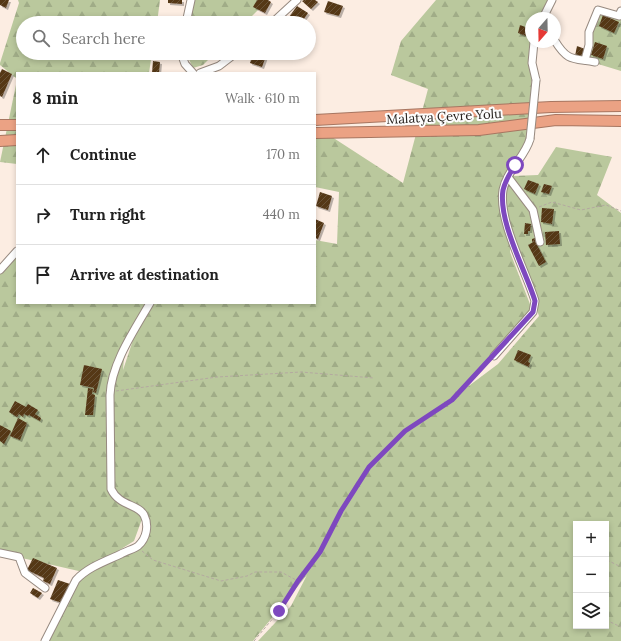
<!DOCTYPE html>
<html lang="en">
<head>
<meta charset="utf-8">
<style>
	:root { --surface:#fff; --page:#f6f6f6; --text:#222; --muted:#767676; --line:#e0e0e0 }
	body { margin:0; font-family:Lora,serif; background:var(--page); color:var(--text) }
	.controls { position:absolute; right:12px; bottom:12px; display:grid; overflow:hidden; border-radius:0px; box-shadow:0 2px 6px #0003 }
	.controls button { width:36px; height:36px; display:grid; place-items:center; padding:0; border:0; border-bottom:1px solid var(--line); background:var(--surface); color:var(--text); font:20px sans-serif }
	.compass { position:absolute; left:525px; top:12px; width:36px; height:36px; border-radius:50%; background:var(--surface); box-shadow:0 2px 6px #0003; rotate:200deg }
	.stop { position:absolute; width:12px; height:12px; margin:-9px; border:3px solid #7e48bf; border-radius:50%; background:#fff }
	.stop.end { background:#7e48bf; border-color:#fff; box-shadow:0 1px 4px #0008 }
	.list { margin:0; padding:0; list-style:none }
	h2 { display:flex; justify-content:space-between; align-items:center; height:52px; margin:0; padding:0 16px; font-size:17px }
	h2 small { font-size:13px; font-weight:400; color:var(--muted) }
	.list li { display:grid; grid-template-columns:26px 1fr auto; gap:12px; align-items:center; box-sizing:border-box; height:60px; padding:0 16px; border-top:1px solid var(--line) }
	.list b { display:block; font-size:15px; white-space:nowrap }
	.list em { font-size:13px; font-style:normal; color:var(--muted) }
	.icon { flex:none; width:22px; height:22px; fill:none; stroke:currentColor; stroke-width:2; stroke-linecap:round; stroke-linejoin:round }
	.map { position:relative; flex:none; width:621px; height:641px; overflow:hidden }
	.search { position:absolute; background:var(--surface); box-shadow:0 2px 6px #0003; left:16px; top:16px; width:300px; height:44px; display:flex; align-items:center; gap:10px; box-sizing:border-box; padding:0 14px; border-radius:22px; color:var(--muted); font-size:15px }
	.panel { position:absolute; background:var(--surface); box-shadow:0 2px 6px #0003; left:16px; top:72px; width:300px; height:232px; border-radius:0px }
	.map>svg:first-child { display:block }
	.forest { fill:url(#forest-firs); fill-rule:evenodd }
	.building { fill:url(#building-hatch); filter:url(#shadow) }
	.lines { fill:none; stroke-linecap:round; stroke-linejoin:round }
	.minor-casing { stroke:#978a80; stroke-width:9 }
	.highway-casing { stroke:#a77661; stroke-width:12 }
	.path { stroke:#b4a9a0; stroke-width:1; stroke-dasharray:3 2; stroke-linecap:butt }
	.minor { stroke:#fff; stroke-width:7 }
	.highway { stroke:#eba284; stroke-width:10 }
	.minor-bridge-casing { stroke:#978a80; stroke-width:9; stroke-linecap:butt }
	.minor-bridge { stroke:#fff; stroke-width:7 }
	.route { stroke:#7e48bf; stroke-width:5 }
	.labels { text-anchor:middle; stroke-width:4; stroke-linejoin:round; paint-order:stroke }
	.street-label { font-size:13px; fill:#28231f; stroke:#fdfdfd }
</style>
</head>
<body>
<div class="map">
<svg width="621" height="641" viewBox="0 0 621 641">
	<defs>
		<pattern id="forest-firs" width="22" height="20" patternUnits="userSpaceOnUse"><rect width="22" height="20" fill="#bac89d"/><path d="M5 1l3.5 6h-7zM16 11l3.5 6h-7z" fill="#a0ac87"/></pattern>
		<pattern id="building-hatch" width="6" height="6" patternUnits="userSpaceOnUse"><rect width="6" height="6" fill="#543718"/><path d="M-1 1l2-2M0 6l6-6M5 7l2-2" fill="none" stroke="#695239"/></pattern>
		<filter id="shadow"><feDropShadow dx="2" dy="2" stdDeviation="0" flood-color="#0004"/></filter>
	</defs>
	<rect width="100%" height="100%" fill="#fcede2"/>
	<g class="forest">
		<polygon points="18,0 160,0 157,23 23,23 23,53 152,53 149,73 17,73 17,79 0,65 0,63 19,3"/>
		<polygon points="190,0 268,0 245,23 186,23"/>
		<path d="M436,0H554L548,18H531V42H539L532,63L530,139L515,165L513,176L538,175L556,147L612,157L597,195L621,213V641H258L291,606L307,575L253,641H47L83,572L0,553V267L17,250V303H315V240L337,244L339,192L315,187V126L403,183L428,89L391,75L401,41ZM510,229L539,316L498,364L454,397L533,312L510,252ZM140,319L123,370L125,345ZM142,519L147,523L138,546L89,569L134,541ZM576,524H606V626H576Z"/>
		<polygon points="598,10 619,16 621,11 621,71 585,60"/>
		<polygon points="186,53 215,53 203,65 193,68"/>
		<polygon points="17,80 17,164 0,162"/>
	</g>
	<g class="building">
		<polygon points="0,0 9,0 6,8 0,5"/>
		<polygon points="168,0 182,0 182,4 168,3"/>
		<polygon points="257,0 268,0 271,2 265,13 253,7"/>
		<polygon points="304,0 315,0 318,2 311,9 302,1"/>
		<polygon points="328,1 343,6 339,16 324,12"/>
		<polygon points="297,6 308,13 301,23 289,17"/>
		<polygon points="603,15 619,22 614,33 599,26"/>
		<polygon points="520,25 528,28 526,32 530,33 529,37 518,33"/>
		<polygon points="595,42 607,46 603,59 591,55"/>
		<polygon points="577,46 585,49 582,58 575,56"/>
		<polygon points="161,53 174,53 173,57"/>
		<polygon points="253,53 259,53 266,56 262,67 250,63"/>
		<polygon points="153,61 160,62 159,73 152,73"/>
		<polygon points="2,69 12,74 2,97 0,96 0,73"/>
		<polygon points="528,180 539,184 535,194 524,189"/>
		<polygon points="544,184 552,186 549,194 541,192"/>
		<polygon points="320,192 332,196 328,210 316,206"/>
		<polygon points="542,208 554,209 552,224 541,222"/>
		<polygon points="315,219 324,223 318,239 315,238"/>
		<polygon points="525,223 531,224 530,231 528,231 528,234 524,234"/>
		<polygon points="559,231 560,244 546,245 545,232"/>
		<polygon points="535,238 535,241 546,262 539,266 528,245 535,241 532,242 532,239"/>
		<polygon points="518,350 531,355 528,362 530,363 529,367 514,360"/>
		<polygon points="84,365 102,369 96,393 93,392 94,388 80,385"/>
		<polygon points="88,388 93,389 92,394 95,395 93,415 85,415"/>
		<polygon points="15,401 26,407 28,404 38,410 35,414 41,418 40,421 29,415 28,416 24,414 23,417 19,414 17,417 9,412"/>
		<polygon points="18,418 27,423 20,440 10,436"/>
		<polygon points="0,425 11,431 4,444 0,441"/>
		<polygon points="33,558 57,568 50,584 43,581 44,578 27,570"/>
		<polygon points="58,580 70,584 62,603 50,599"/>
		<polygon points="33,588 42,593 38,598 30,593"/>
	</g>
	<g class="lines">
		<g class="minor-casing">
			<g id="minor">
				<polyline points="543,18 552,0"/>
				<polyline points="186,23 191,0"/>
				<polyline points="272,23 297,0"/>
				<path d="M555,41C568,62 573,58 595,62"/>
				<polyline points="534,42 532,63 536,80"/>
				<polyline points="181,53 185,64 193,73"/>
				<polyline points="585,60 589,45 589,32 598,10 619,16 621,11"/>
				<polyline points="200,73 219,66 236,53"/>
				<polyline points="508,177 533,210 540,242"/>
				<polyline points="0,270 17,251"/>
				<path d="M494,356L533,312L535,301C526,271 498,221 503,190C507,170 525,157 530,139"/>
				<polyline points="0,553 19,557 25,573 45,588"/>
				<path d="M45,641L76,580C88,567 106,561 121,554C126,551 134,549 138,546C147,538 149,525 144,515C138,504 119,506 111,489L110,395C111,364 135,329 150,303"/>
			</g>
		</g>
		<g class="highway-casing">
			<g id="highway">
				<polyline points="315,120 551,107 621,106"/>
				<polyline points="0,125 17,125"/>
				<polyline points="315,133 479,130 556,120 621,121"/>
				<polyline points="0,141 17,140"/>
			</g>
		</g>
		<g class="path">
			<polyline points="539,207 552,202 581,210 606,205 621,211"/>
			<polyline points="116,391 217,377 301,372 374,378"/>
			<polyline points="142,551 153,560 221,581 247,576 255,572 281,572 298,581"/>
			<polyline points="607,560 621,567"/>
			<polyline points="606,620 621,627"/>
			<polyline points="254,641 279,611 298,581 321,552 341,511 369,467 405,431 452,400 490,360"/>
		</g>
		<use href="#minor" class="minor"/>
		<use href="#highway" class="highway"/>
		<g class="minor-bridge-casing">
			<polyline id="minor-bridge" points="530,139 536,80"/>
		</g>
		<use href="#minor-bridge" class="minor-bridge"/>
	</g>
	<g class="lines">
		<path class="route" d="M279,611L298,581L320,552L341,511L369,467L405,431L452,400L533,312L535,301C526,271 498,222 503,190C505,181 510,173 515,165"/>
	</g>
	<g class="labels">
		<g class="street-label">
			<text transform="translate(444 116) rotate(-3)" y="5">Malatya Çevre Yolu</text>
		</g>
	</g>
</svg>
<div class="controls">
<button>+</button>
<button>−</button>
<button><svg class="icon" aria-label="layers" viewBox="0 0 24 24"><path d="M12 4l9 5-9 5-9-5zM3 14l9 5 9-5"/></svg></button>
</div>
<svg class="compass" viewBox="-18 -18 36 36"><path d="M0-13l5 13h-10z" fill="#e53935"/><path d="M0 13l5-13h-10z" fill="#767676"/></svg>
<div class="stop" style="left:515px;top:165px"></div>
<div class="stop end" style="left:279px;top:611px"></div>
<div class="search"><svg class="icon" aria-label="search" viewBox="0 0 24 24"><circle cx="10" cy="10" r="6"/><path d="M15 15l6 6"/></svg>Search here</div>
<section class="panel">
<h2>8 min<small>Walk · 610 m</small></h2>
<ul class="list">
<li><svg class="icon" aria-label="ahead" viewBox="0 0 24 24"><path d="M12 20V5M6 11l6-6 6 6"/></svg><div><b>Continue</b></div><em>170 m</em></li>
<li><svg class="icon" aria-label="right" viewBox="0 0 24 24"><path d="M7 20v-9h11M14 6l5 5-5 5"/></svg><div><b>Turn right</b></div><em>440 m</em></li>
<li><svg class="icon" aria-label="arrive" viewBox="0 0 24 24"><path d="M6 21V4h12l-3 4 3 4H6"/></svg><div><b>Arrive at destination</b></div></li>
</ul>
</section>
</div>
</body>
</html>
